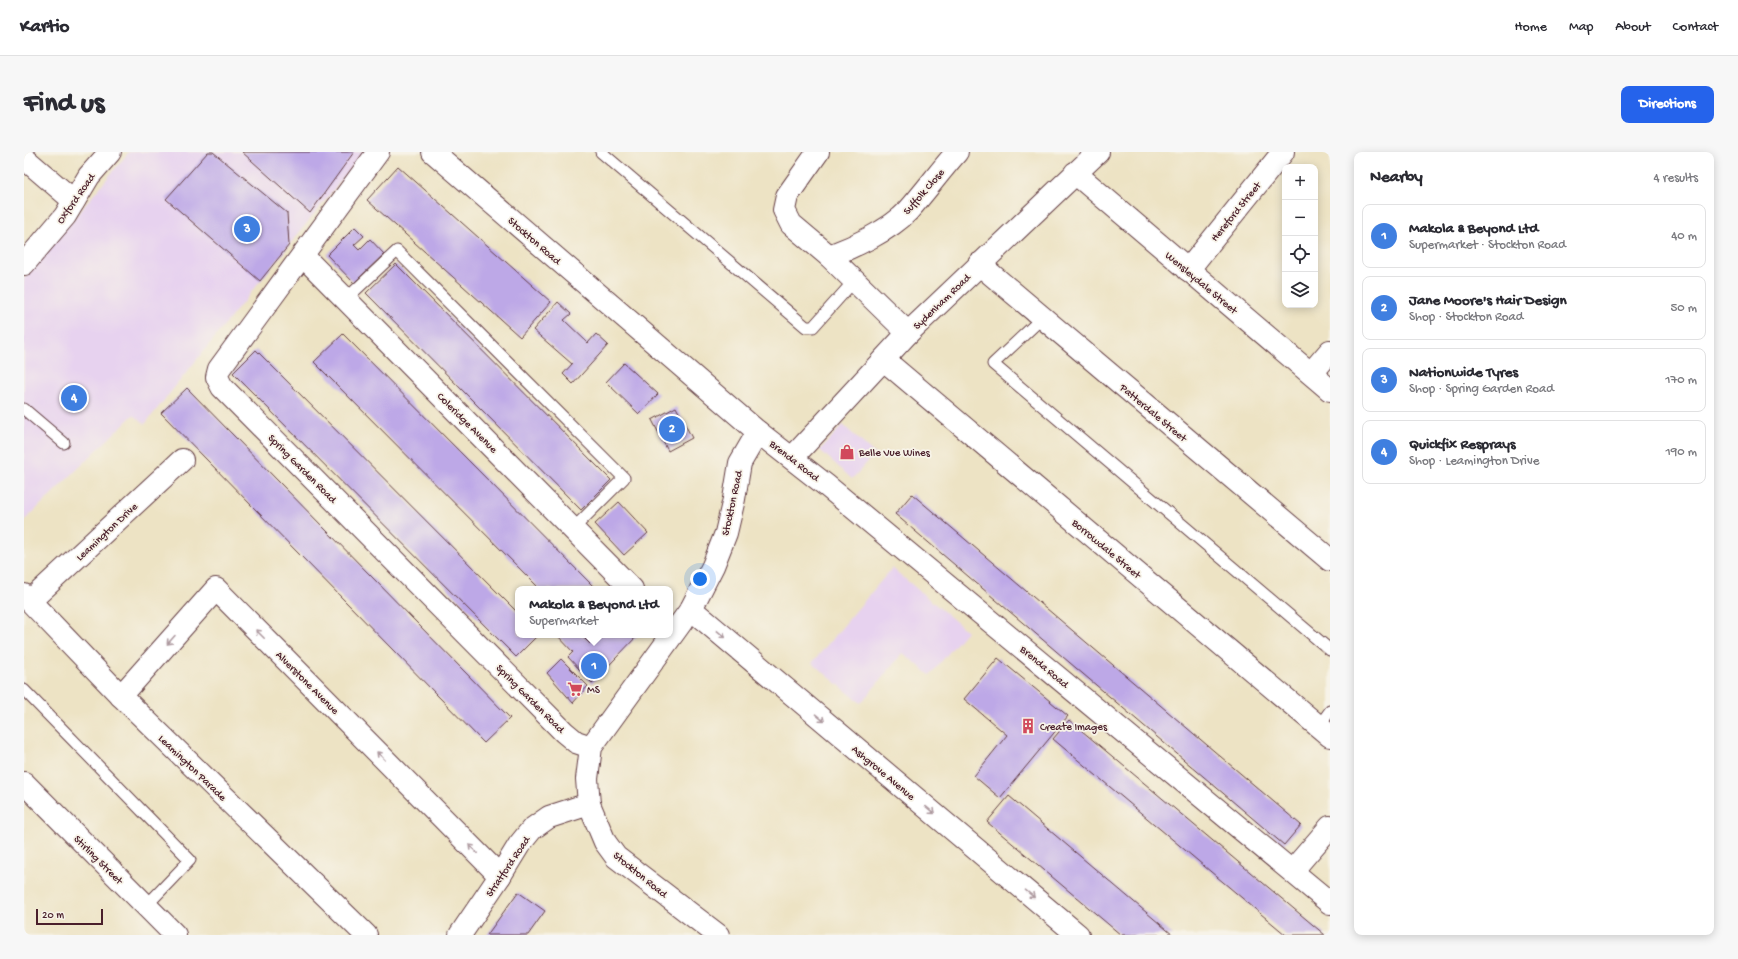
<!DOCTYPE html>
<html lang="en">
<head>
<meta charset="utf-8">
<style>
	:root { --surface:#fff; --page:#f7f7f7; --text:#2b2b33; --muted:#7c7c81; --line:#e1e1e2; --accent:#2563eb }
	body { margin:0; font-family:"Gochi Hand",sans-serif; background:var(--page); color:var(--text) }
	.controls { position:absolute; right:12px; top:12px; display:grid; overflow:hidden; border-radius:8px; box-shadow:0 2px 10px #0003 }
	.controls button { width:36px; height:36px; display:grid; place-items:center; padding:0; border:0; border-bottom:1px solid var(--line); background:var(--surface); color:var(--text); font:20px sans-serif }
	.scale { position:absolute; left:12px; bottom:10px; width:67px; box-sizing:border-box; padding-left:4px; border:2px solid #4a1f2b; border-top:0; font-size:11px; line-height:14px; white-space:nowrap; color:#4a1f2b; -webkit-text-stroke:3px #f7f3e8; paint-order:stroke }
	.you { position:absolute; left:676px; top:427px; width:14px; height:14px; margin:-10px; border:3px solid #fff; border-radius:50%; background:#1a73e8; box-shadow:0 0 0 6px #1a73e833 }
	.badge { display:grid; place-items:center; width:26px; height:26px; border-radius:50%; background:var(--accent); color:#fff; font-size:13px; font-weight:700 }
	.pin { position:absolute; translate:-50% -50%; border:2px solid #fff; box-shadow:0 1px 4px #0006 }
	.popup { position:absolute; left:491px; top:434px; width:158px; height:52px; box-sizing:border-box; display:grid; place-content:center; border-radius:8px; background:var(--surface); filter:drop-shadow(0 1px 3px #0005); font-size:13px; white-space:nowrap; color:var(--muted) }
	.popup b { font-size:15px; color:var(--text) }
	.popup::after { content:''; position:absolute; left:50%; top:100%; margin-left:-8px; border:8px solid transparent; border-top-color:var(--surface) }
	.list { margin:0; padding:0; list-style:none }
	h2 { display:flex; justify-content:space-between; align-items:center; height:52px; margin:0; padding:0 16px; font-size:17px }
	h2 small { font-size:13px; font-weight:400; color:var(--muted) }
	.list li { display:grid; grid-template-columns:26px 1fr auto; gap:12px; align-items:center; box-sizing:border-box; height:64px; margin:0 8px 8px; padding:0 8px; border:1px solid var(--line); border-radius:8px }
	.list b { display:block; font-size:15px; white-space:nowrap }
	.list p { margin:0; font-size:13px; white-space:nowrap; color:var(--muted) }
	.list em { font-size:13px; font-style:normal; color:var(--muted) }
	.icon { flex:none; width:22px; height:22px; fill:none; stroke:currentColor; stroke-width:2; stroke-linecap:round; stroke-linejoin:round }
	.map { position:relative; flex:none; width:1306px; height:783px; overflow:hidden; border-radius:8px }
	header { display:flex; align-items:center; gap:24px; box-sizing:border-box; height:56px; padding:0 20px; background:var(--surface); border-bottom:1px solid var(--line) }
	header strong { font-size:19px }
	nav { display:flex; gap:22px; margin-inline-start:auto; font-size:14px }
	.intro { display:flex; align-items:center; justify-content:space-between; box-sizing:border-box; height:96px; padding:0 24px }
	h1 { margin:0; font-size:28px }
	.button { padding:10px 18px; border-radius:8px; background:var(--accent); color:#fff; font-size:14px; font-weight:700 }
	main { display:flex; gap:24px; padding:0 24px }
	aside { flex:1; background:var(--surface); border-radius:8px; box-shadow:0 2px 10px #0003 }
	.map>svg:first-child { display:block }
	.built { fill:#e7d2ef }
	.building { fill:#bda8e7 }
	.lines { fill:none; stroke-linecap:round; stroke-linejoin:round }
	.service-casing { stroke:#623c42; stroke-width:13 }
	.minor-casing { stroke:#623c42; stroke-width:24 }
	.tertiary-casing { stroke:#623c42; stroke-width:24 }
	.secondary-casing { stroke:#623c42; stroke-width:24 }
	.service { stroke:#fff; stroke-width:11 }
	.minor { stroke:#fff; stroke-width:22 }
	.tertiary { stroke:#fff; stroke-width:22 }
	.secondary { stroke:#fff; stroke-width:22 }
	.oneway { stroke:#ae9aa0 }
	.labels { text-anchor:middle; stroke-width:3.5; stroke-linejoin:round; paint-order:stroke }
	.street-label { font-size:11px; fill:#4a1f2b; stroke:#f7f3e8 }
	.poi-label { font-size:11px; fill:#4a1f2b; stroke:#f7f3e8; text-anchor:start }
</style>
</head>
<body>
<header>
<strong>Kartio</strong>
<nav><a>Home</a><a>Map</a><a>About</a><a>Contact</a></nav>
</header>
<div class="intro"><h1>Find us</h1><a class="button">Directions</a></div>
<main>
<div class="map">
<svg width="1306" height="783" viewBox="0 0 1306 783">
	<rect width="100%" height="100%" fill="#f7f3e8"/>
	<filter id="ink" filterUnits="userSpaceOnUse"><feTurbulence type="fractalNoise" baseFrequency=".025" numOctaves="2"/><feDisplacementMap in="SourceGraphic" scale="8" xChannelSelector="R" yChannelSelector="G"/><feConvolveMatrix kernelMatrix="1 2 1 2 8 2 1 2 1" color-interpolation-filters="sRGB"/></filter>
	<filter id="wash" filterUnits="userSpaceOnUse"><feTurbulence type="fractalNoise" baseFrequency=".012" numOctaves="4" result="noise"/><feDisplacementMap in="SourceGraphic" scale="16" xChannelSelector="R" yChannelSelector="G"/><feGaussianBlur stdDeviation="0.9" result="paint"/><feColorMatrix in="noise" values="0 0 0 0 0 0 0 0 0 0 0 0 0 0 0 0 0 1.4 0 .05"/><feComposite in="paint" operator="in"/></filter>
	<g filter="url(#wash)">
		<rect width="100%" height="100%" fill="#ede3c4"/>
		<g class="built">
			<polygon points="105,0 340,0 121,272 109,263 0,369 0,127"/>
			<polygon points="819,273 851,302 828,327 796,298"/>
			<polygon points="868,416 943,479 906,523 879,501 837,551 788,511"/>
		</g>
		<g id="blocks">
			<g class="building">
				<polygon points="184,0 189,0 263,61 265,93 236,129 142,47"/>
				<polygon points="218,0 330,0 286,61"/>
				<polygon points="374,14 527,150 496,185 343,48"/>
				<polygon points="331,75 340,84 330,93 335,98 346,87 360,102 330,131 303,103"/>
				<polygon points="372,112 587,328 557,358 342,141"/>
				<polygon points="534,150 547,162 540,168 564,191 572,182 584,193 549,232 539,222 548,212 509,178"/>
				<polygon points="319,182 569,434 566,437 516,437 290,210"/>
				<polygon points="232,198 494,461 494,483 514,483 492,505 209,221"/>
				<polygon points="600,211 634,242 615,262 582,230"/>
				<polygon points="163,236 486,566 460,591 137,261"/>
				<polygon points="652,255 668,286 644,299 628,268"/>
				<polygon points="888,342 1277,673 1260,693 871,362"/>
				<polygon points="595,350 624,381 600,403 571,372"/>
				<polygon points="533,483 557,483 566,492 558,483 614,483 568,531 544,505 549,500"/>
				<polygon points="974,506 1044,564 976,646 950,624 983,583 940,547"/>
				<polygon points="537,507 564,534 549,551 523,521"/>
				<polygon points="1045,568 1301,783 1262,783 1029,587"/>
				<polygon points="985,644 1149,783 1097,783 963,670"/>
				<polygon points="494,740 521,759 504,783 463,783"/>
			</g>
		</g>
	</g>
	<g filter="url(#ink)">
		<use href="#blocks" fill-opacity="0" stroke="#623c42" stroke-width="1"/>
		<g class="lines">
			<g class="service-casing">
				<g id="service">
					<polyline points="577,0 782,175 789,175 830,129"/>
					<polyline points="322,147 373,99 600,326 549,377"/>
					<polyline points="1018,166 969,212 1306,498"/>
					<polyline points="0,257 40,291"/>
					<polyline points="0,538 166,708 122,754"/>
					<polyline points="1295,574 1306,559"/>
				</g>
			</g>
			<g class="minor-casing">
				<g id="minor">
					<polyline points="354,0 195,217 193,225 198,235 540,580 552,590 567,595"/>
					<polyline points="794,0 763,44 760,58 767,72 805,104 884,181"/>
					<polyline points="0,6 50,49"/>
					<polyline points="1051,21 1306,238"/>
					<polyline points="279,104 608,437"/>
					<path d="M805,104C830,95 866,78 884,59C901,40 916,19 933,0"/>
					<polyline points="955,112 1306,408"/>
					<polyline points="1164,118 1259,0"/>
					<polyline points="860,208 1306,584"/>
					<polyline points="1287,221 1306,199"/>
					<polyline points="769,305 884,181 1074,0"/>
					<polyline points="0,443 97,544 342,783"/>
					<polyline points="6,449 158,308"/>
					<polyline points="667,457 1054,783"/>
					<polyline points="97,544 192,437 476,724"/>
					<polyline points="0,631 151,783"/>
					<polyline points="1268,719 1306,675"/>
					<polyline points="436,783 476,724 495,693 508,677 525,665 565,652"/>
				</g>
			</g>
			<g class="tertiary-casing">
				<g id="tertiary">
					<polyline points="0,112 41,64 65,24 86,0"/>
					<polyline points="694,783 592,705 581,690 565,652 563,627 567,595 667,457 689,414 702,381 710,347 716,311 734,280"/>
				</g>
			</g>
			<g class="secondary-casing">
				<polyline id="secondary" points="409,0 734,280 803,334 1306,751"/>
			</g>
			<use href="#service" class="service"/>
			<use href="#minor" class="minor"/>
			<use href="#tertiary" class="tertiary"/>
			<use href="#secondary" class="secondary"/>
		</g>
		<defs><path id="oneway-shaft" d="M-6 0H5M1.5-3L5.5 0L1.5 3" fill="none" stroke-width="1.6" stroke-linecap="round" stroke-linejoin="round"/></defs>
		<g class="oneway">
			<use href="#oneway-shaft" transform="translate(236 482) rotate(-135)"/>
			<use href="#oneway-shaft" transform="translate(697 482) rotate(40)"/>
			<use href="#oneway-shaft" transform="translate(147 488) rotate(132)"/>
			<use href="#oneway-shaft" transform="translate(796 566) rotate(40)"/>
			<use href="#oneway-shaft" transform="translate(357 604) rotate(-135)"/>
			<use href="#oneway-shaft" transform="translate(906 658) rotate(40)"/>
			<use href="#oneway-shaft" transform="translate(449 697) rotate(-135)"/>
			<use href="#oneway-shaft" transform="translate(1006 742) rotate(40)"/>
		</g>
	</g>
	<defs>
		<g id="shop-bare" transform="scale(1.2)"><path d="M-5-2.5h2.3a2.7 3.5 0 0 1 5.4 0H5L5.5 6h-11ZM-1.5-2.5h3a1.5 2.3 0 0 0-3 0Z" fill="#d1495b" stroke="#f7f3e8" stroke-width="2.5" paint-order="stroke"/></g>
		<g id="supermarket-bare" transform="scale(1.2)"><path d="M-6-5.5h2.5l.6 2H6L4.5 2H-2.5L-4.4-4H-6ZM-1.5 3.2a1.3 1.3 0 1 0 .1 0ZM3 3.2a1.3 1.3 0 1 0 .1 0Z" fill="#d1495b" stroke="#f7f3e8" stroke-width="2.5" paint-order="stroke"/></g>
		<g id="building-bare" transform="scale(1.2)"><path d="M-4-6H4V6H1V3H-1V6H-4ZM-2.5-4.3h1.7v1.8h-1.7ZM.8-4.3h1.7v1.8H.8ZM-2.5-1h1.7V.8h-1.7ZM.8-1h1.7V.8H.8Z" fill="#d1495b" stroke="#f7f3e8" stroke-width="2.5" paint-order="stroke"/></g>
	</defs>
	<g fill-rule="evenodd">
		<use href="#shop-bare" x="823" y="300"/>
		<use href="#supermarket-bare" x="551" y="537"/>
		<use href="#building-bare" x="1004" y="574"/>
	</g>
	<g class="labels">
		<g class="street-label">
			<text transform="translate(899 39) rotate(-49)" y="4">Suffolk Close</text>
			<text transform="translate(51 46) rotate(-55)" y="4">Oxford Road</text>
			<text transform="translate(1211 59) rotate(-51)" y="4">Hereford Street</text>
			<text transform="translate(511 88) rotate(41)" y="4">Stockton Road</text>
			<text transform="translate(1178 130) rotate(40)" y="4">Wensleydale Street</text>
			<text transform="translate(917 149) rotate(-44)" y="4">Sydenham Road</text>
			<text transform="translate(1130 260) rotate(40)" y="4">Patterdale Street</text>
			<text transform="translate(444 270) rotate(45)" y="4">Coleridge Avenue</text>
			<text transform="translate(771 308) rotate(38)" y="4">Brenda Road</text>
			<text transform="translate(279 316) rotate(45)" y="4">Spring Garden Road</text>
			<text transform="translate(707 351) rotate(-78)" y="4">Stockton Road</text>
			<text transform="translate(82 379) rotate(-43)" y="4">Leamington Drive</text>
			<text transform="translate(1083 396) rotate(40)" y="4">Borrowdale Street</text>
			<text transform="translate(1021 514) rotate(40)" y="4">Brenda Road</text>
			<text transform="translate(284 530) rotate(45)" y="4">Alverstone Avenue</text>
			<text transform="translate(507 546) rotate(45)" y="4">Spring Garden Road</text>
			<text transform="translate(169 615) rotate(44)" y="4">Leamington Parade</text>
			<text transform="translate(860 620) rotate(40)" y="4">Ashgrove Avenue</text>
			<text transform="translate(75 707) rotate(45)" y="4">Stirling Street</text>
			<text transform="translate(483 714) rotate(-56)" y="4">Stratford Road</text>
			<text transform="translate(617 722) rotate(39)" y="4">Stockton Road</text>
		</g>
		<g class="poi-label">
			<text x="835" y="304">Belle Vue Wines</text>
			<text x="563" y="541">MS</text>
			<text x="1016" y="578">Create Images</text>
		</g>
	</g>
</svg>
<div class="controls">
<button>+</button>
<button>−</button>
<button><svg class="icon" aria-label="locate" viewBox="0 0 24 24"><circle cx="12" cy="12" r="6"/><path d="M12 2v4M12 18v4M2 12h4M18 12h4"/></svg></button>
<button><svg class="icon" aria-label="layers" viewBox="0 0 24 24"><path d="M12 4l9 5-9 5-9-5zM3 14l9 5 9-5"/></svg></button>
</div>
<div class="scale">20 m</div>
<div class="you"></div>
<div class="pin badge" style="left:570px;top:514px;background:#3f7fe0">1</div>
<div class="popup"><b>Makola &amp; Beyond Ltd</b>Supermarket</div>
<div class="pin badge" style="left:648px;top:277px;background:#3f7fe0">2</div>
<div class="pin badge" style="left:223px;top:77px;background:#3f7fe0">3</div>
<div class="pin badge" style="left:50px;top:246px;background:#3f7fe0">4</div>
</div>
<aside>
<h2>Nearby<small>4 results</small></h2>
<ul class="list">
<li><span class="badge" style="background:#3f7fe0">1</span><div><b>Makola &amp; Beyond Ltd</b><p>Supermarket · Stockton Road</p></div><em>40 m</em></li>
<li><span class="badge" style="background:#3f7fe0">2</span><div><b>Jane Moore's Hair Design</b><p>Shop · Stockton Road</p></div><em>50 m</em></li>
<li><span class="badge" style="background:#3f7fe0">3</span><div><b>Nationwide Tyres</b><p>Shop · Spring Garden Road</p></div><em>170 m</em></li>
<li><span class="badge" style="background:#3f7fe0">4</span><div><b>Quickfix Resprays</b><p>Shop · Leamington Drive</p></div><em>190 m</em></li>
</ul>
</aside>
</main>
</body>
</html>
